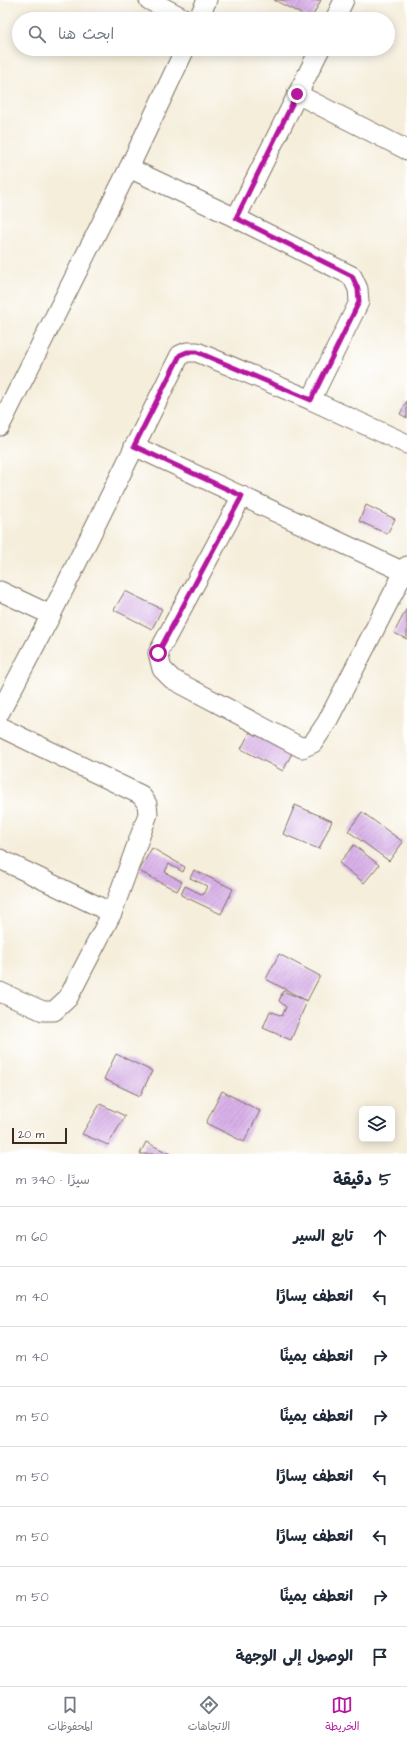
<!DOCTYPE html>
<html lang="ar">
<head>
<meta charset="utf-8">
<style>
	:root { --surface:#fff; --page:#f6f6f7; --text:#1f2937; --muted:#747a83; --line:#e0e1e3; --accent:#b5179e }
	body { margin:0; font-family:"Architects Daughter","Playpen Sans Arabic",sans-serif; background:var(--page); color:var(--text); direction:rtl }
	.controls { position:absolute; right:12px; bottom:12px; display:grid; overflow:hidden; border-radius:6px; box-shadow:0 2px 10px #0003 }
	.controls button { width:36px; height:36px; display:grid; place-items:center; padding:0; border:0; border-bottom:1px solid var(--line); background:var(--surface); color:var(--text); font:20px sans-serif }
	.scale { position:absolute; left:12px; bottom:10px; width:55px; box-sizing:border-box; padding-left:4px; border:2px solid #3b2a1e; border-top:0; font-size:11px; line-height:14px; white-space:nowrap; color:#3b2a1e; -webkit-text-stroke:3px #fff; paint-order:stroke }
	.stop { position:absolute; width:12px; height:12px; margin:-9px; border:3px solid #b5179e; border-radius:50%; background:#fff }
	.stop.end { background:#b5179e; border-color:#fff; box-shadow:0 1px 4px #0008 }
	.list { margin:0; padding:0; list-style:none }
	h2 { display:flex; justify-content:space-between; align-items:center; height:52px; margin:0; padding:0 16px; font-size:17px }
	h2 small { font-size:13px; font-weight:400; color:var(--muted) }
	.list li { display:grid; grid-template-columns:26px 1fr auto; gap:12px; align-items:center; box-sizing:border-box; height:60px; padding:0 16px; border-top:1px solid var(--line) }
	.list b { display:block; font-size:15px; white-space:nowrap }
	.list em { font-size:13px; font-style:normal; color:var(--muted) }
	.icon { flex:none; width:22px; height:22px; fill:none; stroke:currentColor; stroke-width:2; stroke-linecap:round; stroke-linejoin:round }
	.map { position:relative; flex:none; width:407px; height:1154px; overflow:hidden; direction:ltr }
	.search { position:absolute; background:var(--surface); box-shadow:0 2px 10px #0003; left:12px; right:12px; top:12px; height:44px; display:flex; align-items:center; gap:10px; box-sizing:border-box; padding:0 14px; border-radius:22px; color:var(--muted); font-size:15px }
	.sheet { height:532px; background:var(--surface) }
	nav { display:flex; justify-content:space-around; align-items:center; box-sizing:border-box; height:56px; border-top:1px solid var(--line); background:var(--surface); font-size:11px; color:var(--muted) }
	nav a { display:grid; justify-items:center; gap:2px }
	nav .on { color:var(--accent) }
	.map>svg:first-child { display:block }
	.building { fill:url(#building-hatch) }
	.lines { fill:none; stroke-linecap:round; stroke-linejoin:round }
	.minor-casing { stroke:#7c6f60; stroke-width:21 }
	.minor { stroke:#fff; stroke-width:19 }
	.route { stroke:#b5179e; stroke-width:5 }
</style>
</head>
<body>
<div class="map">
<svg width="407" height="1154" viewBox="0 0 407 1154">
	<defs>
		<pattern id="building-hatch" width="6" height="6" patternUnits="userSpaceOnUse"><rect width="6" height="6" fill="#d8b1e8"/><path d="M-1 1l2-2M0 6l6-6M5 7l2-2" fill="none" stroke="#ba98c7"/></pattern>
	</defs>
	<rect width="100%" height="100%" fill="#fff"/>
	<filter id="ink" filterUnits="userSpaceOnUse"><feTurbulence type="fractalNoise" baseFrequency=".025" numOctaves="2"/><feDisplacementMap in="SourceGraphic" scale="8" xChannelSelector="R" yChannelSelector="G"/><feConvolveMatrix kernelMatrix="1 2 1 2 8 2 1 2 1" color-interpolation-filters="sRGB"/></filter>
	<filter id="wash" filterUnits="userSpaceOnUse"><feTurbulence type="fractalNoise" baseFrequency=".012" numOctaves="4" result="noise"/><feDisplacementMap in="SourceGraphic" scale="16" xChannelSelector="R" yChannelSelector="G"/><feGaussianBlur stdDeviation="0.9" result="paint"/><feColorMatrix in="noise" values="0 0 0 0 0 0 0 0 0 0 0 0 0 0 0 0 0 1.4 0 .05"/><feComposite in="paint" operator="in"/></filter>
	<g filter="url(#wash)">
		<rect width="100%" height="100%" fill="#f5eedb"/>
		<g id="blocks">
			<g class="building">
				<polygon points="274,0 321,0 311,19"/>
				<polygon points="407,401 407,418 400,414"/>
				<polygon points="366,505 395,519 387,534 359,521"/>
				<polygon points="125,591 162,609 152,629 114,610"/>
				<polygon points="407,608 407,639 394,633"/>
				<polygon points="252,728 294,749 283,771 241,749"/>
				<polygon points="295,805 332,821 319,849 283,834"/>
				<polygon points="362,812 403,842 389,861 348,831"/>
				<polygon points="354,845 379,865 364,883 339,863"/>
				<polygon points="152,848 185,867 183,872 169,864 165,872 182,882 177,891 139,871"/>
				<polygon points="194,870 233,889 221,914 181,895 185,886 203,895 207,886 190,878"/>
				<polygon points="279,954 320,976 307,1001 266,979"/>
				<polygon points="283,991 307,1001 291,1040 263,1028 270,1011 282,1016 286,1007 279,1001"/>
				<polygon points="116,1054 152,1071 140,1096 104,1079"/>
				<polygon points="222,1091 260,1111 244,1142 206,1123"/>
				<polygon points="100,1104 125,1116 108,1145 82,1134"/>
				<polygon points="146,1142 170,1154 140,1154"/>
			</g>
		</g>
	</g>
	<g filter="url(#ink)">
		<use href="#blocks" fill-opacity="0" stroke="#7c6f60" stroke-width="1"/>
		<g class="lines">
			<g class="minor-casing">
				<g id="minor">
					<polyline points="149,0 185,19"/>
					<polyline points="198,19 207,0"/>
					<polyline points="335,19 344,0"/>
					<polyline points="297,94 407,150"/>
					<polyline points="129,168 185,49"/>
					<polyline points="236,218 320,49"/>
					<polyline points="0,426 129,168 236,218 352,276 358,289 359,302 311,400"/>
					<polyline points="134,446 404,572 407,566"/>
					<polyline points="242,496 158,653 162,669 172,679 302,748 313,743 327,722 404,572"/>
					<polyline points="0,591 51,615 0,712"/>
					<polyline points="51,615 180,355 187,352 197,352 311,400 407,444"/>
					<polyline points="0,727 141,795 147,804 148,814 112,913 0,859"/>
					<polyline points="0,992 43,1011 54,1011 68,998 112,913"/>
				</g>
			</g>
			<use href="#minor" class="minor"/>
		</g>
	</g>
	<g class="lines" filter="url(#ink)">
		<polyline class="route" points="158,653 242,496 134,446 180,355 187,352 197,352 311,400 359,302 358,289 352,276 236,218 297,94"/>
	</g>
</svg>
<div class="controls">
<button><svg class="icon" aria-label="layers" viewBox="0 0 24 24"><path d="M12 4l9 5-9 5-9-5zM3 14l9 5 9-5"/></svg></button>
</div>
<div class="scale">20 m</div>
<div class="stop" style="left:158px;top:653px"></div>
<div class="stop end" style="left:297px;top:94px"></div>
<div class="search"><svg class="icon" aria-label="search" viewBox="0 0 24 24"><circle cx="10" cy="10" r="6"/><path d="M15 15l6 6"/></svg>ابحث هنا</div>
</div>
<section class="sheet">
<h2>5 دقيقة<small>سيرًا · 340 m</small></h2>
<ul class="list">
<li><svg class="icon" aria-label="ahead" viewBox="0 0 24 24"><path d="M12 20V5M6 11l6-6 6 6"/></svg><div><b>تابع السير</b></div><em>60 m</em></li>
<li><svg class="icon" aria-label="left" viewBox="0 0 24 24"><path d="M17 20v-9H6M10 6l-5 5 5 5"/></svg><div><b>انعطف يسارًا</b></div><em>40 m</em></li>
<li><svg class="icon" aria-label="right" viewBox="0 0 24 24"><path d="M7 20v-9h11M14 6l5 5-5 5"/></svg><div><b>انعطف يمينًا</b></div><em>40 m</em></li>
<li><svg class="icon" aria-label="right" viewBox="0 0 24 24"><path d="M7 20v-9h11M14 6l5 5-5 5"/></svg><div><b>انعطف يمينًا</b></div><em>50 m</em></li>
<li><svg class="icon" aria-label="left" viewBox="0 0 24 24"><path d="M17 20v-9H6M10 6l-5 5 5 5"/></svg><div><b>انعطف يسارًا</b></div><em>50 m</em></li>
<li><svg class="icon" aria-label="left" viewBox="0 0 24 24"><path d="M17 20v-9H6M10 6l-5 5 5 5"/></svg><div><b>انعطف يسارًا</b></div><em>50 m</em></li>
<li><svg class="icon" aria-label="right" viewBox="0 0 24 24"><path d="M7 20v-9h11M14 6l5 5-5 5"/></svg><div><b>انعطف يمينًا</b></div><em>50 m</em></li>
<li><svg class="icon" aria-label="arrive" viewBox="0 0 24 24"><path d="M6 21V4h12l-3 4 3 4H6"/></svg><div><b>الوصول إلى الوجهة</b></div></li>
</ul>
</section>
<nav>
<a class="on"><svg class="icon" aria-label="map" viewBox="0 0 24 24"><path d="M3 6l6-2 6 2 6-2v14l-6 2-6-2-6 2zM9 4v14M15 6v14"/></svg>الخريطة</a>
<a><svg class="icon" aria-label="directions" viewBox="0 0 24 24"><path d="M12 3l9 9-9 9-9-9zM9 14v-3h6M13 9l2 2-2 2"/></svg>الاتجاهات</a>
<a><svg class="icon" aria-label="saved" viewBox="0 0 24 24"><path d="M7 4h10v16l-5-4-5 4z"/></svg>المحفوظات</a>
</nav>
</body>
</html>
